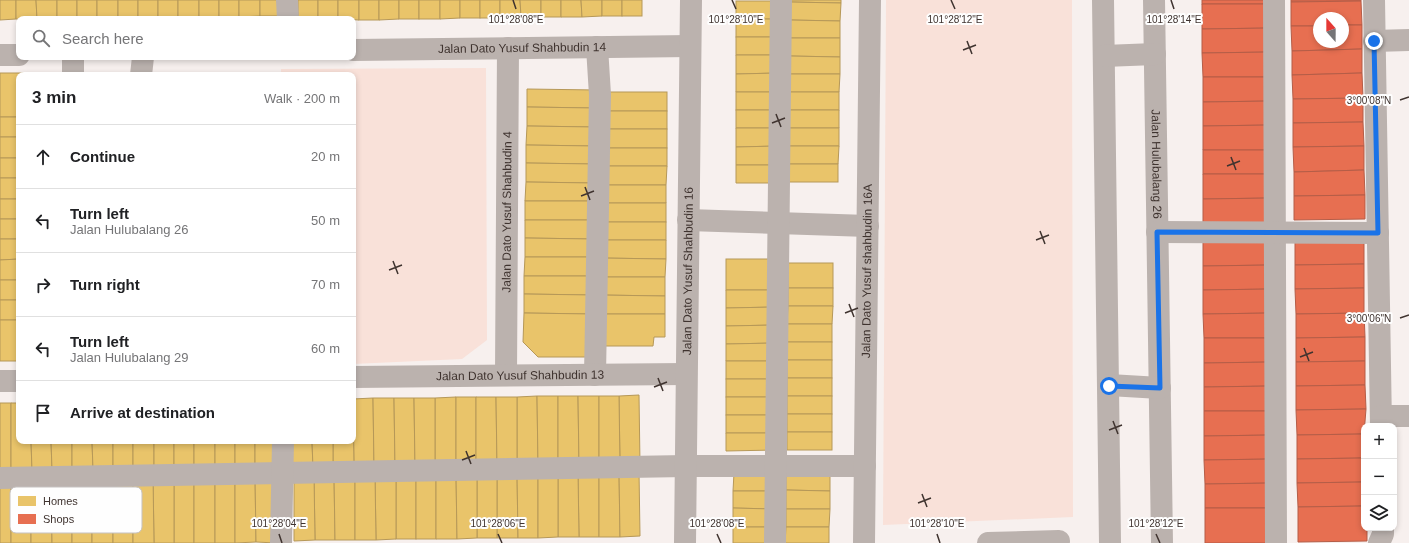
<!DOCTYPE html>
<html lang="en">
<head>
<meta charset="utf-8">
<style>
	:root { --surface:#fff; --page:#f6f6f6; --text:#202124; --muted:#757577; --line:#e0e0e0 }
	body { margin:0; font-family:Helvetica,sans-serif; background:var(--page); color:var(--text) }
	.controls { position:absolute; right:12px; bottom:12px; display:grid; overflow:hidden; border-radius:8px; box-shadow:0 2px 6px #0003 }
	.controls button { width:36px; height:36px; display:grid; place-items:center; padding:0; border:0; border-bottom:1px solid var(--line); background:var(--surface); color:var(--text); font:20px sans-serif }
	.compass { position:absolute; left:1313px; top:12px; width:36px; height:36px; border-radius:50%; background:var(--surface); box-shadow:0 2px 6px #0003; rotate:339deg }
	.stop { position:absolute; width:12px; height:12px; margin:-9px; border:3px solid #1a73e8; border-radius:50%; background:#fff }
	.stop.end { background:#1a73e8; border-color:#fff; box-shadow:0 1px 4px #0008 }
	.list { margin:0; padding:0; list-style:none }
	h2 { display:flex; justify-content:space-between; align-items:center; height:52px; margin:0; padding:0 16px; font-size:17px }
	h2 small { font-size:13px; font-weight:400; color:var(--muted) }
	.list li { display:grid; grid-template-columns:26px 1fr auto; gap:12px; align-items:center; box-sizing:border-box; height:64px; padding:0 16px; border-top:1px solid var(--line) }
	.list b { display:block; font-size:15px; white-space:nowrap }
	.list p { margin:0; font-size:13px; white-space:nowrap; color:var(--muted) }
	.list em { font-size:13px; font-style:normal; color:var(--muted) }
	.icon { flex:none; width:22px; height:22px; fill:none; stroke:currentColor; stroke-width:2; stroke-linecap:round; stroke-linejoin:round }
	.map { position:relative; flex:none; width:1409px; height:543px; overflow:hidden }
	.search { position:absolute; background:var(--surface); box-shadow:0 2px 6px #0003; left:16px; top:16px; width:340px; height:44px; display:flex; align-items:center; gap:10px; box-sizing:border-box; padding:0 14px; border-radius:8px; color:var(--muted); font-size:15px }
	.panel { position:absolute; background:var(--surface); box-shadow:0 2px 6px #0003; left:16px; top:72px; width:340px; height:372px; border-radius:8px }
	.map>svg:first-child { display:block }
	.green { fill:#f9e1d9 }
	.homes { fill:#e9c46a; stroke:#b69858 }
	.shops { fill:#e76f51; stroke:#b55d47 }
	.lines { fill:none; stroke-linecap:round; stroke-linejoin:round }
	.minor { stroke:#bbb2ae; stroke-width:22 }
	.route { stroke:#1a73e8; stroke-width:5 }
	.ticks { fill:none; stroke:#3f332f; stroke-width:1.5 }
	.labels { text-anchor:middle; stroke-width:4; stroke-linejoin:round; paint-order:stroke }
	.street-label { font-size:12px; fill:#3f332f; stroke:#fefefe }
	.key { fill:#fefefe; stroke:#c5c1c0; stroke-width:1 }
	.key-label { font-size:11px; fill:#3f332f }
	.ticks-label { font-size:10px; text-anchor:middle; fill:#3f332f; stroke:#fefefe; stroke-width:4; stroke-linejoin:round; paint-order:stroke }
</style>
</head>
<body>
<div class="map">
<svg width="1409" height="543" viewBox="0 0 1409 543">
	<rect width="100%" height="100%" fill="#f7f0ee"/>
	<g class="green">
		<polygon points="886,0 1072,0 1073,517 883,525"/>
		<polygon points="486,68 487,340 462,359 353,364 353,75 281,75 281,69"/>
	</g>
	<g class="homes">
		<polygon points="0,0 16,0 16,19 0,20"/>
		<polygon points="16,0 36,0 37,19 16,19"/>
		<polygon points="36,0 57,0 57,19 37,19"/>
		<polygon points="57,0 77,0 77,18 57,19"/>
		<rect x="77" y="0" width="20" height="18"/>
		<rect x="97" y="0" width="21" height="18"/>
		<rect x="118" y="0" width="20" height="18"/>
		<polygon points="138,0 158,0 158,17 138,18"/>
		<rect x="158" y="0" width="20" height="17"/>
		<rect x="178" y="0" width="21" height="17"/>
		<rect x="199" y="0" width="20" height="17"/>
		<rect x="219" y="0" width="20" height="17"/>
		<polygon points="239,0 260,0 260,16 239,17"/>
		<rect x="260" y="0" width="20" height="16"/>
		<rect x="298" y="0" width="20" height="19"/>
		<rect x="318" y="0" width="20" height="19"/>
		<polygon points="338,0 359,0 359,20 338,19"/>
		<rect x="359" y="0" width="20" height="20"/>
		<polygon points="379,0 399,0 399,19 379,20"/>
		<rect x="399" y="0" width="20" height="19"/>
		<rect x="419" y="0" width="21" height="19"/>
		<polygon points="440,0 460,0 460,18 440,19"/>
		<rect x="460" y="0" width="20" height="18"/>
		<rect x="480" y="0" width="20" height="18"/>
		<polygon points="500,0 520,0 521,17 500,18"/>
		<polygon points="520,0 541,0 541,17 521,17"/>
		<rect x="541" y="0" width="20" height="17"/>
		<polygon points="561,0 581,0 582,17 561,17"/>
		<polygon points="581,0 602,0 602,16 582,17"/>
		<rect x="602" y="0" width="20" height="16"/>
		<rect x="622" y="0" width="20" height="16"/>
		<polygon points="790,0 841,0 841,3 790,2"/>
		<rect x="736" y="1" width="42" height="18"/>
		<polygon points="790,2 841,3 840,21 790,20"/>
		<rect x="736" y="19" width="42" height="18"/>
		<polygon points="790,20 840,21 840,38 790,38"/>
		<rect x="736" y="37" width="42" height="18"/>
		<polygon points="790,38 840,38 840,57 790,56"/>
		<polygon points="736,55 778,55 778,73 736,74"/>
		<polygon points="790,56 840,57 840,74 789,74"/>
		<polygon points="0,73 42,73 42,75 19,75 19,117 0,117"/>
		<polygon points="778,73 778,92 736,92 736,74"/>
		<polygon points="789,74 840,74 839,92 789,92"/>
		<polygon points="527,89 596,90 595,108 527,107"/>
		<rect x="602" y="92" width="65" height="19"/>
		<rect x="736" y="92" width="42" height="18"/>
		<rect x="789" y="92" width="50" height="18"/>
		<polygon points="527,107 595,108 595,127 527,126"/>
		<rect x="736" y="110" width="42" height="18"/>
		<polygon points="789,110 839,110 839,128 788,128"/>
		<rect x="602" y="111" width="65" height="18"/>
		<rect x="0" y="117" width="19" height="20"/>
		<polygon points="527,126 595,127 595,146 526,145"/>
		<polygon points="736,128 778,128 778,146 736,147"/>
		<rect x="788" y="128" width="51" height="18"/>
		<rect x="602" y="129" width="65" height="19"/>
		<rect x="0" y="137" width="19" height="21"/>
		<polygon points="526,145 595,146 595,164 526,163"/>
		<polygon points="778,146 778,165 736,165 736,147"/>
		<polygon points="788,146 839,146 838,164 788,164"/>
		<rect x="602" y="148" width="65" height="18"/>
		<rect x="0" y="158" width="19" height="20"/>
		<polygon points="526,163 595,164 594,183 526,182"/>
		<rect x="788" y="164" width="50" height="18"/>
		<polygon points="736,165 778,165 777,183 736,183"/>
		<polygon points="602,166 667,166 666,185 602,185"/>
		<rect x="0" y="178" width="19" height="21"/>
		<polygon points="526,182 594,183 594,201 525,201"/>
		<polygon points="602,185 666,185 666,203 601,203"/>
		<rect x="0" y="199" width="19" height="20"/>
		<rect x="525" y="201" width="69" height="19"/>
		<rect x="601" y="203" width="65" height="19"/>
		<rect x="0" y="219" width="19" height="20"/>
		<polygon points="525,220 594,220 593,239 525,238"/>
		<rect x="601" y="222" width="65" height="18"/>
		<polygon points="525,238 593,239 593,257 525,257"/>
		<polygon points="0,239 19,239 19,259 0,260"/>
		<polygon points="601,240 666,240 666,259 601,258"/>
		<polygon points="525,257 593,257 593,276 524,276"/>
		<polygon points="601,258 666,259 665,277 601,277"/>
		<polygon points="19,259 19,280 0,280 0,260"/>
		<rect x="726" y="259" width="49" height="31"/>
		<rect x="788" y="263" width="45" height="25"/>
		<polygon points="524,276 593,276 593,295 524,294"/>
		<polygon points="601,277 665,277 665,296 600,295"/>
		<rect x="0" y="280" width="19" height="20"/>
		<rect x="788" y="288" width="45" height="18"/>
		<polygon points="726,290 775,290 775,307 726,308"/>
		<polygon points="524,294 593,295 592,314 524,313"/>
		<polygon points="600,295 665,296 665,314 600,314"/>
		<rect x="0" y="300" width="19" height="20"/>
		<polygon points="788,306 833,306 832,324 787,324"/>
		<polygon points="775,307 775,325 726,326 726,308"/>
		<polygon points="524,313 592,314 591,357 538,357 523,342"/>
		<polygon points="600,314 665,314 665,337 654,337 653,346 600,346"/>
		<rect x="0" y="320" width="19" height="41"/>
		<rect x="787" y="324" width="45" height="18"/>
		<polygon points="775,325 775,343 726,344 726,326"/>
		<rect x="787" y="342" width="45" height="18"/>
		<polygon points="775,343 775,361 726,361 726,344"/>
		<rect x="787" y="360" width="45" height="18"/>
		<rect x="726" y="361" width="49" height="18"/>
		<rect x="787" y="378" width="45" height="18"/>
		<rect x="726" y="379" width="49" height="18"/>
		<polygon points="639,395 640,465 620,465 619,396"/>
		<polygon points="537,396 538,466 517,466 517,397"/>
		<polygon points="537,396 558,396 558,466 538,466"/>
		<polygon points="558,396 578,396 579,466 558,466"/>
		<polygon points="578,396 599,396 599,466 579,466"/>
		<polygon points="599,396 619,396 620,465 599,466"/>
		<rect x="787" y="396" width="45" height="18"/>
		<polygon points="456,397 456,467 435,467 435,398"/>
		<rect x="456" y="397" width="20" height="70"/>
		<polygon points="476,397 496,397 497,467 476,467"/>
		<polygon points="496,397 517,397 517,466 497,467"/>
		<rect x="726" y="397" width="49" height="18"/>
		<polygon points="373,398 374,468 354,468 353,399"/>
		<polygon points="373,398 394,398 395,468 374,468"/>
		<polygon points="394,398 414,398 415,468 395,468"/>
		<polygon points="414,398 435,398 435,467 415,468"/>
		<polygon points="353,400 354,468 333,469 333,441 353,441"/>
		<rect x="0" y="403" width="11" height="68"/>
		<polygon points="11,403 19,403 19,441 31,441 32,471 11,471"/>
		<rect x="787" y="414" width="45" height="18"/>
		<rect x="726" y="415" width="49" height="18"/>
		<rect x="787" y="432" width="45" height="18"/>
		<polygon points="726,433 775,433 775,450 726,451"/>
		<polygon points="31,441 51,441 52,470 32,471"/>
		<polygon points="51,441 72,441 72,470 52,470"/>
		<polygon points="72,441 92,441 93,470 72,470"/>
		<polygon points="92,441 113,441 113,470 93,470"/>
		<rect x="113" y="441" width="20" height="29"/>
		<polygon points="133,441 154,441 154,469 133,470"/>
		<rect x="154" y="441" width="20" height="28"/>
		<rect x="174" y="441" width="20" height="28"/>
		<rect x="194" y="441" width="21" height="28"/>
		<polygon points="215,441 235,441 235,468 215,469"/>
		<rect x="235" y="441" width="20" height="27"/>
		<rect x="255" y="441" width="21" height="27"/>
		<polygon points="292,441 312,441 313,469 292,469"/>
		<polygon points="312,441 333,441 333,469 313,469"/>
		<polygon points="578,471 599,471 599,537 579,537"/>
		<polygon points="578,471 579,537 558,537 558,472"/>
		<polygon points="599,471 619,471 620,537 599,537"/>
		<polygon points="619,471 639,471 640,536 620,537"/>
		<polygon points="497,472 517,472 518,538 497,538"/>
		<polygon points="497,472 497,538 477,538 477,473"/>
		<polygon points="517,472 538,472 538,538 518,538"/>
		<polygon points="538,472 558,472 558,537 538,538"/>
		<polygon points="786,472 830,473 830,491 786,490"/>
		<rect x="396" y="473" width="20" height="66"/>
		<polygon points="396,473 396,539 376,540 375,474"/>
		<rect x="416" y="473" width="20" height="66"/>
		<polygon points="436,473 456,473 457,539 436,539"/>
		<polygon points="456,473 477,473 477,538 457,539"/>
		<polygon points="734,473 773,473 773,491 733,491"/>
		<rect x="174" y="474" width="20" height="69"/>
		<polygon points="174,474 174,543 154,543 153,475"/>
		<rect x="194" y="474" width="21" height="69"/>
		<rect x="215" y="474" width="20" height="69"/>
		<polygon points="235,474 255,474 256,542 235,543"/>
		<polygon points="255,474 276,474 276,543 256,542"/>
		<polygon points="314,474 334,474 335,540 315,540"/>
		<polygon points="314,474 315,540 294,541 294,475"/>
		<polygon points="334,474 355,474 355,540 335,540"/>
		<polygon points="355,474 375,474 376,540 355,540"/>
		<rect x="0" y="475" width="11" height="68"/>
		<rect x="11" y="475" width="20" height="68"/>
		<polygon points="31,475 51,475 52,543 31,543"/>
		<polygon points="51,475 72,475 72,543 52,543"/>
		<rect x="72" y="475" width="20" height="68"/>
		<rect x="92" y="475" width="21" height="68"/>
		<rect x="113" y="475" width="20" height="68"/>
		<polygon points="133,475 153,475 154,543 133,543"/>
		<polygon points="786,490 830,491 830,509 786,509"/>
		<polygon points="733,491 773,491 773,509 733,508"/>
		<polygon points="733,508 773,509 773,527 733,527"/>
		<polygon points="786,509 830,509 829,527 786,527"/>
		<polygon points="733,527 773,527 772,543 733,543"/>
		<polygon points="786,527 829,527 829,543 785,543"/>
	</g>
	<g class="shops">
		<rect x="1202" y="0" width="68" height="4"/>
		<polygon points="1291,0 1361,0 1361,1 1291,2"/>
		<polygon points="1361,1 1362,25 1343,25 1343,18 1319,18 1319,26 1291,26 1291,2"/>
		<polygon points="1202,4 1270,4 1271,28 1202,29"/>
		<polygon points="1343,25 1362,25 1362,49 1292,51 1291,26 1319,26 1319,42 1343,42"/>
		<polygon points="1271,28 1270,52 1202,53 1202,29"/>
		<polygon points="1362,49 1362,73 1292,75 1292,51"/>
		<polygon points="1270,52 1271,77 1203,77 1202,53"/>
		<polygon points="1362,73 1363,98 1293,99 1292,75"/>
		<polygon points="1203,77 1271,77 1271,101 1203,102"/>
		<polygon points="1363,98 1363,122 1293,123 1293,99"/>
		<polygon points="1271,101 1271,125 1203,126 1203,102"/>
		<polygon points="1363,122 1364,146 1293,147 1293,123"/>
		<polygon points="1271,125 1271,150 1203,150 1203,126"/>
		<polygon points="1364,146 1364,170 1294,172 1293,147"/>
		<rect x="1203" y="150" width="68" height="24"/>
		<polygon points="1364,170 1365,195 1294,196 1294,172"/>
		<polygon points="1203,174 1271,174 1271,198 1203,199"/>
		<polygon points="1365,195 1365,219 1294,220 1294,196"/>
		<polygon points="1271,198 1271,223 1203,223 1203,199"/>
		<polygon points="1364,240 1364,264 1295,265 1295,241"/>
		<polygon points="1271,241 1271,265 1203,266 1203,242"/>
		<polygon points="1364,264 1364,288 1295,289 1295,265"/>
		<polygon points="1271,265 1272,289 1203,290 1203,266"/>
		<polygon points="1364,288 1364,313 1296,314 1295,289"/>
		<polygon points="1272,289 1272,313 1203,314 1203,290"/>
		<polygon points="1272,313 1272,338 1204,338 1203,314"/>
		<polygon points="1364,313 1365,337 1296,338 1296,314"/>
		<polygon points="1365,337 1365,361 1296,362 1296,338"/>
		<polygon points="1204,338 1272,338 1272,362 1204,363"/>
		<polygon points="1365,361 1365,385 1296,386 1296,362"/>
		<polygon points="1272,362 1272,386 1204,387 1204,363"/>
		<polygon points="1365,385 1366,409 1296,410 1296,386"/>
		<polygon points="1272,386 1272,411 1204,411 1204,387"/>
		<polygon points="1366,409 1364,434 1297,435 1296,410"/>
		<polygon points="1204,411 1272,411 1273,435 1204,436"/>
		<polygon points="1364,434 1364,458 1297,459 1297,435"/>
		<polygon points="1273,435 1273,459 1204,460 1204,436"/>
		<polygon points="1364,458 1364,482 1297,483 1297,459"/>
		<polygon points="1273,459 1273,483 1205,484 1204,460"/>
		<polygon points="1364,482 1364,506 1298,507 1297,483"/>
		<polygon points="1273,483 1273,508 1205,508 1205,484"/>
		<polygon points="1364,506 1364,528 1367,528 1367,541 1298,542 1298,507"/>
		<polygon points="1205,508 1273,508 1274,543 1205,543"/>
	</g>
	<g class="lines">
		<g class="minor">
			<polyline points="287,0 288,19"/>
			<polyline points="1103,0 1110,543"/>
			<path id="s1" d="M1154,0L1162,543"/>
			<polyline points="1274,0 1276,543"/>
			<polyline points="1374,0 1381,426"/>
			<polyline points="1374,41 1409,40"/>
			<path id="s2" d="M353,50L690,46"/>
			<polyline points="0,55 19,55"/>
			<polyline points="1104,56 1155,54"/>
			<polyline points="73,57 73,75"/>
			<polyline points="141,75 143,57"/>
			<polyline points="688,220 868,226"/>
			<polyline points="1157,232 1378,233"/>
			<path id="s3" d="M506,375L508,48"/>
			<polyline points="595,375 600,95 597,47"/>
			<path id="s4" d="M353,377L686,374"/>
			<polyline points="0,381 19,381"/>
			<polyline points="1109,385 1160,388"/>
			<polyline points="1381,416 1409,416"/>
			<polyline points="0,478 686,466 865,466"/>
			<polyline points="281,543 283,441"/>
			<path id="s5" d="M685,543L691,0"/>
			<polyline points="775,543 781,0"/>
			<path id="s6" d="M864,543L870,0"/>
			<polyline points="988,543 1059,541"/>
			<polyline points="1379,543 1383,534 1383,528"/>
		</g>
	</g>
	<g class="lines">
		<polyline class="route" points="1109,386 1160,388 1157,232 1378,233 1374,41"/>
	</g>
	<path class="ticks" d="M513,0L516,9M732,0L736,9M951,0L955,9M1171,0L1174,9M967,41L972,54M963,50L976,45M1400,100L1409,97M776,114L781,127M772,123L785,118M1231,157L1236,170M1227,166L1240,161M585,187L590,200M581,196L594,191M1040,231L1045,244M1036,240L1049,235M393,261L398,274M389,270L402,265M849,304L854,317M845,313L858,308M1400,318L1409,315M1304,348L1309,361M1300,357L1313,352M658,378L663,391M654,387L667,382M1113,421L1118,434M1109,430L1122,425M466,451L471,464M462,460L475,455M922,494L927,507M918,503L931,498M279,534L282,543M498,534L502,543M717,534L721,543M937,534L940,543M1156,534L1160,543"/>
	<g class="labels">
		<g class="street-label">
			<text dy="4" stroke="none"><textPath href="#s2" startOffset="169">Jalan Dato Yusuf Shahbudin 14</textPath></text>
			<text dy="4" stroke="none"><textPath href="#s1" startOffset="164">Jalan Hulubalang 26</textPath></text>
			<text dy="4" stroke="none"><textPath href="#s3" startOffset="163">Jalan Dato Yusuf Shahbudin 4</textPath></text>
			<text dy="4" stroke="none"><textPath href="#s5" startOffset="272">Jalan Dato Yusuf Shahbudin 16</textPath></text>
			<text dy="4" stroke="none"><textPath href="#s6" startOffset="272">Jalan Dato Yusuf shahbudin 16A</textPath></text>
			<text dy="4" stroke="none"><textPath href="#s4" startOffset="167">Jalan Dato Yusuf Shahbudin 13</textPath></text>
		</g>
	</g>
	<rect x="10" y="487" width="132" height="46" rx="6" class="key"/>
	<rect x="18" y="496" width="18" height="10" fill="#e9c46a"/>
	<rect x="18" y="514" width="18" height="10" fill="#e76f51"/>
	<g class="key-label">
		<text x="43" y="505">Homes</text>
		<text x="43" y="523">Shops</text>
	</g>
	<g class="ticks-label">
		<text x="955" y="23">101°28'12"E</text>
		<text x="1174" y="23">101°28'14"E</text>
		<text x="516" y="23">101°28'08"E</text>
		<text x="736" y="23">101°28'10"E</text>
		<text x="1369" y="104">3°00'08"N</text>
		<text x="1369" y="322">3°00'06"N</text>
		<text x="279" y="527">101°28'04"E</text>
		<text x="498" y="527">101°28'06"E</text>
		<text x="717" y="527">101°28'08"E</text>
		<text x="937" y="527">101°28'10"E</text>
		<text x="1156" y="527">101°28'12"E</text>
	</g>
</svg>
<div class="controls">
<button>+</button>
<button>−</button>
<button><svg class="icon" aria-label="layers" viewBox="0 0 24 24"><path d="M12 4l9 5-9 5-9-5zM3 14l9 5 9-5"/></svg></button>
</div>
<svg class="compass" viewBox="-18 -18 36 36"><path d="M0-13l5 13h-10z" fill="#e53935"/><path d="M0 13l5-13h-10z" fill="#757577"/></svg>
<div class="stop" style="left:1109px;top:386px"></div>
<div class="stop end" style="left:1374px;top:41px"></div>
<div class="search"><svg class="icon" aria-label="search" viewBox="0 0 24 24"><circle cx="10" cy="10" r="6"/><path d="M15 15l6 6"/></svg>Search here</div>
<section class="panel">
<h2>3 min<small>Walk · 200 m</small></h2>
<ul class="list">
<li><svg class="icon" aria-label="ahead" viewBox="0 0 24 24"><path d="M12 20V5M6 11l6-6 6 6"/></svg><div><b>Continue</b></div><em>20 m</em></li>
<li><svg class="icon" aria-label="left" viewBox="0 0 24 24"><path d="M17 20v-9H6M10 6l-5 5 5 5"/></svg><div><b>Turn left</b><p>Jalan Hulubalang 26</p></div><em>50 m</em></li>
<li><svg class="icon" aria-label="right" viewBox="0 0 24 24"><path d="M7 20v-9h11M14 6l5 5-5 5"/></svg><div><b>Turn right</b></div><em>70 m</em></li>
<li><svg class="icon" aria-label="left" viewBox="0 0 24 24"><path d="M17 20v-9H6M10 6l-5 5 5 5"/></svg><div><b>Turn left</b><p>Jalan Hulubalang 29</p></div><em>60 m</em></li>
<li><svg class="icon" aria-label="arrive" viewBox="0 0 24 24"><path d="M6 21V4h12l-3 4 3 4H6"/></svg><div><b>Arrive at destination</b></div></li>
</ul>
</section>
</div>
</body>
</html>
